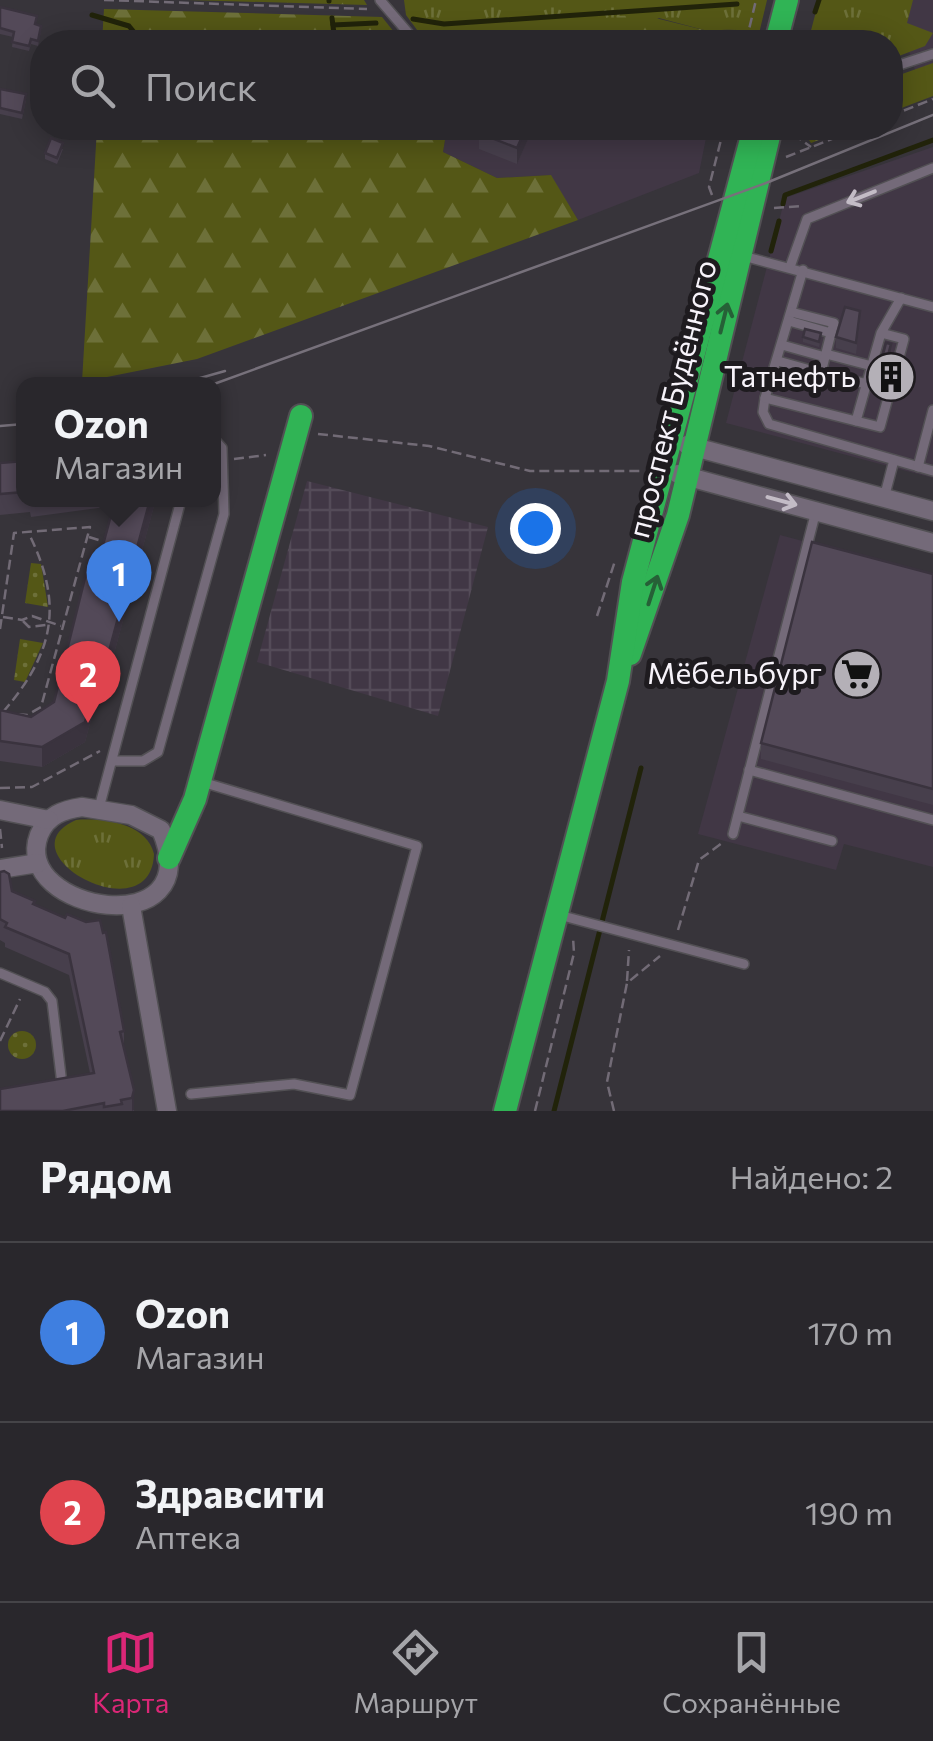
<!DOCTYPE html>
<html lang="ru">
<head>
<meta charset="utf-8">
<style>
	:root { --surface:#29272c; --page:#312f34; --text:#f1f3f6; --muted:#a5a5a9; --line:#454448; --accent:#db2777 }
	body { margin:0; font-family:Commissioner,sans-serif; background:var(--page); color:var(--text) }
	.you { position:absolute; left:535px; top:528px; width:35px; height:35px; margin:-25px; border:8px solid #fff; border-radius:50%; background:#1a73e8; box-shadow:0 0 0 15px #1a73e833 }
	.badge { display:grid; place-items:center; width:65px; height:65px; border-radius:50%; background:var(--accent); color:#fff; font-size:32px; font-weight:700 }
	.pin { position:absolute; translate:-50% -82px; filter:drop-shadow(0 2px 5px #0008) }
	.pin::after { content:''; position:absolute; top:52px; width:35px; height:30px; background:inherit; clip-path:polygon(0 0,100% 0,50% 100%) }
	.popup { position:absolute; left:16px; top:377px; width:205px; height:130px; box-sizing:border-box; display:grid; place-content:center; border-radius:20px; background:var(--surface); filter:drop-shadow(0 2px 8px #0005); font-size:32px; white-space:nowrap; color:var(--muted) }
	.popup b { font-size:38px; color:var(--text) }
	.popup::after { content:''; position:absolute; left:50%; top:100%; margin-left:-20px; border:20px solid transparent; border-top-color:var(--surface) }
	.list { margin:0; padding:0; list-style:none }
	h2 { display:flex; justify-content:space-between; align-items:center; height:130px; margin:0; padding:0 40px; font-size:42px }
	h2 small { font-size:32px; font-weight:400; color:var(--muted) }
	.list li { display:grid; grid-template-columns:65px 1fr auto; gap:30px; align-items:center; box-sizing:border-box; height:180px; padding:0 40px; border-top:2px solid var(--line) }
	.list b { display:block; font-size:38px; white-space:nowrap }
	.list p { margin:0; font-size:32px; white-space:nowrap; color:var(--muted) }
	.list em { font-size:32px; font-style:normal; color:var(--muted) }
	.icon { flex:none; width:55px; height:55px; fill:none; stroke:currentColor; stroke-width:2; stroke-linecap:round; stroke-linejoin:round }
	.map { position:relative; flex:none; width:933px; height:1111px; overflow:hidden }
	.search { position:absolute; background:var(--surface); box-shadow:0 5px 25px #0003; left:30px; right:30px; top:30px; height:110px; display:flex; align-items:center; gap:25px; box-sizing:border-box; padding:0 35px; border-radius:40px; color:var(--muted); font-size:38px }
	.sheet { height:490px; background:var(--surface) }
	nav { display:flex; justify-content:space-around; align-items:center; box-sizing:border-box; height:140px; border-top:2px solid var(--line); background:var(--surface); font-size:28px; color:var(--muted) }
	nav a { display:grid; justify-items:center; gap:5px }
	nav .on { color:var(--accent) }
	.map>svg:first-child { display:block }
	.built { fill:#413745 }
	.industrial { fill:url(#industrial-grid) }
	.grass { fill:url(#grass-tufts) }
	.forest { fill:url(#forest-firs) }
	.park { fill:url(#park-dots) }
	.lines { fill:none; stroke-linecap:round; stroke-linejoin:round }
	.stream { stroke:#21230a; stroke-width:5 }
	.lane-casing { stroke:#525054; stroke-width:12 }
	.street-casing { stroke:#525054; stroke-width:21 }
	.fast-casing { stroke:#525054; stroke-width:26 }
	.path { stroke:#726b76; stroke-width:2.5; stroke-dasharray:10 5; stroke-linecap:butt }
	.lane { stroke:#746a79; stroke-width:9 }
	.street { stroke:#746a79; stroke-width:18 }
	.fast { stroke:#30b455; stroke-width:22 }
	.tram { stroke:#77717b; stroke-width:2.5 }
	.wall { fill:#473f4c }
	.shaded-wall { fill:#3a333e }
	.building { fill:#534958; stroke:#3a333e; stroke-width:2.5 }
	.oneway { stroke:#c3bcc6 }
	.oneway2 { stroke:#266037 }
	.labels { text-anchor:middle; stroke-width:10; stroke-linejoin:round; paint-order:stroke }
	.poi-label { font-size:30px; fill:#f7f3fa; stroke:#1e1b1f; text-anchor:end }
	.street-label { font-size:30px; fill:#f7f3fa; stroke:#1e1b1f }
</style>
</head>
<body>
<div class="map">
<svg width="933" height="1111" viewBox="0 0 933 1111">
	<defs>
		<pattern id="industrial-grid" width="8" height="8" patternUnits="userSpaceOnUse" patternTransform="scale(2.5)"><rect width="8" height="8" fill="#413745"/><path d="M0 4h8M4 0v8" fill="none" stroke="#544b58"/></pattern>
		<pattern id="grass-tufts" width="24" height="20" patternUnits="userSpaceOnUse" patternTransform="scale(2.5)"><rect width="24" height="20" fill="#545716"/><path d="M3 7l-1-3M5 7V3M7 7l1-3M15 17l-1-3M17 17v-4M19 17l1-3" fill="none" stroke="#6d7039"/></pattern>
		<pattern id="forest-firs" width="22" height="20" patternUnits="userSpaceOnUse" patternTransform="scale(2.5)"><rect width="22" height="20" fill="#545716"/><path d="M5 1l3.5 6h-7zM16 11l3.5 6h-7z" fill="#6d7039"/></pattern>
		<pattern id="park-dots" width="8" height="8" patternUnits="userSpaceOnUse" patternTransform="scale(2.5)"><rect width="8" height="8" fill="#545716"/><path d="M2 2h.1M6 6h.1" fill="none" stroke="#6d7039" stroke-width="1.8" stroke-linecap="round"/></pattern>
	</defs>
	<rect width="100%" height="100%" fill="#37343a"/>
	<g class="built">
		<polygon points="905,0 933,0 933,67 916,73 899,21"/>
		<polygon points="447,128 708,128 699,173 578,220 550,175 497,178 443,152"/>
		<polygon points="933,147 933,478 726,423 785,198"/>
		<polygon points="780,535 933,576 933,867 844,844 836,870 698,834"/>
	</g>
	<polygon class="industrial" points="307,481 488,527 438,716 257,662"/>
	<g class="grass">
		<polygon points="404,0 767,0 757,42 739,42 735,29 708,31 659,18 616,39 624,42 426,42 406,15"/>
		<polygon points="819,0 913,0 907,23 933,33 925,46 891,59 890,42 808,42"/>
		<polygon points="933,63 933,96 891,112 891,78"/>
		<polygon points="801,128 851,128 811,143"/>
		<path d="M76,820C104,818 146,823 154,854C151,935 0,853 76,820Z"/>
	</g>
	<g class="forest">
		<polygon points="187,0 364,0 367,5"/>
		<polygon points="104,9 382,17 402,42 102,42"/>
		<polygon points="643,15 708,31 735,29 739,42 616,39 610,25 618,16"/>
		<polygon points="97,128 447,128 443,152 497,178 551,175 578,220 197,359 82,382"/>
	</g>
	<g class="park">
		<polygon points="31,563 41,564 48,607 25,603"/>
		<polygon points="20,639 43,643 25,682 14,680"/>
		<circle cx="22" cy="1045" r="14"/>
	</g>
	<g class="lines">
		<g class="stream">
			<polyline points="329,0 329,1"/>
			<polyline points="815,12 819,0"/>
			<polyline points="92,15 129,26 142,42"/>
			<polyline points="332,18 335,42"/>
			<polyline points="413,19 444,24 737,4"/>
			<polyline points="333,25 376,23"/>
			<polyline points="149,42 206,42"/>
			<polyline points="783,204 785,195 933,140"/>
			<polyline points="771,251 779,221"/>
			<polyline points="554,1111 641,768"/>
		</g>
		<g class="lane-casing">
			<g id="lane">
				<polyline points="380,0 416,42"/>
				<polyline points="890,68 933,54"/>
				<polyline points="743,256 933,307"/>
				<polyline points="790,267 807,219 933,168"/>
				<polyline points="803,270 765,398 763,412 769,424 933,471"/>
				<polyline points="791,312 834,323 831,333"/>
				<polyline points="881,333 904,339 880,427 856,421 881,333 901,298"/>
				<polyline points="782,345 825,357"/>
				<polyline points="826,354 872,366"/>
				<polyline points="778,361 821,373 831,333 789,321"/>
				<polyline points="821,373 867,384"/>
				<polyline points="765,398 856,421"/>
				<polyline points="918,467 933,410"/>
				<polyline points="884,498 894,460"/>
				<polyline points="113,761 143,761 158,752 224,514 222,448 214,439"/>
				<polyline points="749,770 933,820"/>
				<polyline points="99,808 181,500"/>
				<polyline points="738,816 832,841"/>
				<polyline points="733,834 816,511"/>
				<polyline points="559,915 744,964"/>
				<polyline points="0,973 45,992 52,1001 62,1084"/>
				<polyline points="191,1094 294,1084 350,1095 417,846 202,782"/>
			</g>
		</g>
		<g class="street-casing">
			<g id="street">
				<polyline points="687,445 933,511"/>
				<polyline points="678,474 933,543"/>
				<path d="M82,807L131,815L161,830C210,946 10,912 39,835C47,815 63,810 82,807Z"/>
				<polyline points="0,810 49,820"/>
				<polyline points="0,869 38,863"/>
				<polyline points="131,906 167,1111"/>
			</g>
		</g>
		<g class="fast-casing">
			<g id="fast">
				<polyline points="776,42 787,0"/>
				<polyline points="630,654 678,515 771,128"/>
				<polyline points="169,858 195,799 301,416"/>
				<polyline points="505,1111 618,681 633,582 754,128"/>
			</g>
		</g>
		<g class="path">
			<polyline points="104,0 367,9"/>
			<polyline points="746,42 756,0"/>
			<polyline points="890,116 933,99"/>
			<polyline points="793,134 811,147"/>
			<polyline points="786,157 860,128"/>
			<polyline points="712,195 709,187 724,128"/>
			<polyline points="774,208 801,206"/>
			<polyline points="318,434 429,446 530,471 641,471"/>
			<polyline points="234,459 266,455"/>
			<polyline points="89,537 105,542"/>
			<polyline points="597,616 615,561"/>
			<polyline points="3,617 22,620 32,616 61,626"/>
			<polyline points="23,621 29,627 46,625"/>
			<polyline points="0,629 14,533 90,527 41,707 27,715 16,714"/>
			<path d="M3,712C54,653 64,605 29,534"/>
			<polyline points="0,788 32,787 100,751"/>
			<polyline points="0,829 2,848"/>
			<polyline points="678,930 699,860 722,843"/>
			<polyline points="627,981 629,950"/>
			<polyline points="0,1041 20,999"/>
			<polyline points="535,1111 574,953 573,937"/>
			<polyline points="614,1111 607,1082 627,983 660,956"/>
		</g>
		<use href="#lane" class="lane"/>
		<use href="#street" class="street"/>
		<use href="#fast" class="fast"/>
		<g class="tram">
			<polyline points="179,384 225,371"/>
			<polyline points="214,384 766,183 933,115"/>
			<polyline points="0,426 24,424"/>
		</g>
	</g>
	<g class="wall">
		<polygon points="0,7 36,25 41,31 38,46 31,44 29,51 12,47 13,37 0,34"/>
		<polygon points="0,89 26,100 22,119 0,114"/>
		<polygon points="533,128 517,164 479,149 479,133"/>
		<polygon points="63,149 57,164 45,159 45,153"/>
		<polygon points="860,321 856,354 836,348 836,337"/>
		<polygon points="803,337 821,339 819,347 803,342"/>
		<polygon points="891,355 880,397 875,396 875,385"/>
		<polygon points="24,461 24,500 154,500 154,506 102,698 97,697 85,742 42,767 0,761 0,710 31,717 54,702 95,575 113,506 31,517 30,512 0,515 0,463"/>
		<polygon points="933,574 933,805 761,759 761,743"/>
		<polygon points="0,872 12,891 35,905 124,1031 124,1048 134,1090 134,1111 0,1111 90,1073 69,975 5,947 5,943 0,940"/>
	</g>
	<g class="shaded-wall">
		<polygon points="526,128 533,128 517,164 517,148"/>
		<polygon points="891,344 891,355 880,397 880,386"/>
		<polygon points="150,500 154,500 154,506 102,698 102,677"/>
		<polygon points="97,676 97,697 85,742 42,767 42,747"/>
		<polygon points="134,1090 134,1110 132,1111 132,1098"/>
	</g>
	<g class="building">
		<polygon points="0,7 37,16 35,24 41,26 38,41 31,39 29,46 12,42 14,32 0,28"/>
		<polygon points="0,89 26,94 22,113 0,108"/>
		<polygon points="481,128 526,128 517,148 479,133"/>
		<polygon points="51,138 63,143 57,158 45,153"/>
		<polygon points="845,307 860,311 856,343 836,337"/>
		<polygon points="805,329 821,333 819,342 803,337"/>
		<polygon points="886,343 891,344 880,386 875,385"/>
		<polygon points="24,461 24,492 0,494 0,463"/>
		<polygon points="115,500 150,500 102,677 97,676 85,722 42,747 0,741 0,710 31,717 54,702 92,550 95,575"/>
		<polygon points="812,542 933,574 933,789 761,743"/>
		<polygon points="4,871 9,874 12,891 35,901 33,904 65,918 67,914 86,922 100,920 103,933 106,932 124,1031 120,1032 134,1090 132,1098 121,1100 122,1104 104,1107 104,1103 63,1111 0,1111 0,1089 94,1073 69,954 5,927 7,923 0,919 0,872"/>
	</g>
	<defs><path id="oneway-shaft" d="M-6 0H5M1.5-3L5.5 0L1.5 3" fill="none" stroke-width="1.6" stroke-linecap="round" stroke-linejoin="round" transform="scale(2.5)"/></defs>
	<g class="oneway">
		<use href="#oneway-shaft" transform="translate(861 197) rotate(158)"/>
		<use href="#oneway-shaft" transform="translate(782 501) rotate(15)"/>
	</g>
	<g class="oneway2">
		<use href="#oneway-shaft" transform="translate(724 318) rotate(-76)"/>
		<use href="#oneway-shaft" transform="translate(653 590) rotate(-72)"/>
	</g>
	<defs>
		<g id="building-disc" transform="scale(2.5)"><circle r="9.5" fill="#b4b0b7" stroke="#1e1b1f"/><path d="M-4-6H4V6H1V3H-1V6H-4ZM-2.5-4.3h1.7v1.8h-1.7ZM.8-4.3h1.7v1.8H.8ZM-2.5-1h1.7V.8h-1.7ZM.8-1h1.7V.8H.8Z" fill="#111"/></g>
		<g id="supermarket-disc" transform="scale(2.5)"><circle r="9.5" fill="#b4b0b7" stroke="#1e1b1f"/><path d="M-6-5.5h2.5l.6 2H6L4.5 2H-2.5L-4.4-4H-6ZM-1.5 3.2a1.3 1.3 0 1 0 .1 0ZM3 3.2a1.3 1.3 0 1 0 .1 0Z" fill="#111"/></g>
	</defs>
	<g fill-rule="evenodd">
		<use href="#building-disc" x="891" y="377"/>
		<use href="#supermarket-disc" x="857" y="674"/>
	</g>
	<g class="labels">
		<g class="poi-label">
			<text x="856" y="387">Татнефть</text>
			<text x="822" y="684">Мёбельбург</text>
		</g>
		<g class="street-label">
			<text transform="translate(673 399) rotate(-76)" y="10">проспект Будённого</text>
		</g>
	</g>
</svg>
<div class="you"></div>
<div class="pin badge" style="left:119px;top:622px;background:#3f7fe0">1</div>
<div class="popup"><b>Ozon</b>Магазин</div>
<div class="pin badge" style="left:88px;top:723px;background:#e0444e">2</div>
<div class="search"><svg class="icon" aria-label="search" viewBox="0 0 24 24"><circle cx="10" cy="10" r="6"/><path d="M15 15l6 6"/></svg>Поиск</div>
</div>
<section class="sheet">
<h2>Рядом<small>Найдено: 2</small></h2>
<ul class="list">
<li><span class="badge" style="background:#3f7fe0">1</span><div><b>Ozon</b><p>Магазин</p></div><em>170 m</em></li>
<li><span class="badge" style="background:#e0444e">2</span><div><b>Здравсити</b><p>Аптека</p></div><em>190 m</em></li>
</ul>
</section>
<nav>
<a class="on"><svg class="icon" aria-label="map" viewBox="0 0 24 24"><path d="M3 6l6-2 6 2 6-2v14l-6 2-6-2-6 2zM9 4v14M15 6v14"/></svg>Карта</a>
<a><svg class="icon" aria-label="directions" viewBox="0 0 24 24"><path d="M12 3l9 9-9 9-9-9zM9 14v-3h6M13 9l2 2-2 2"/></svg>Маршрут</a>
<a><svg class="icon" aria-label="saved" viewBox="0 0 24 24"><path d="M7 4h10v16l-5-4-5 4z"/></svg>Сохранённые</a>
</nav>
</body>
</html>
